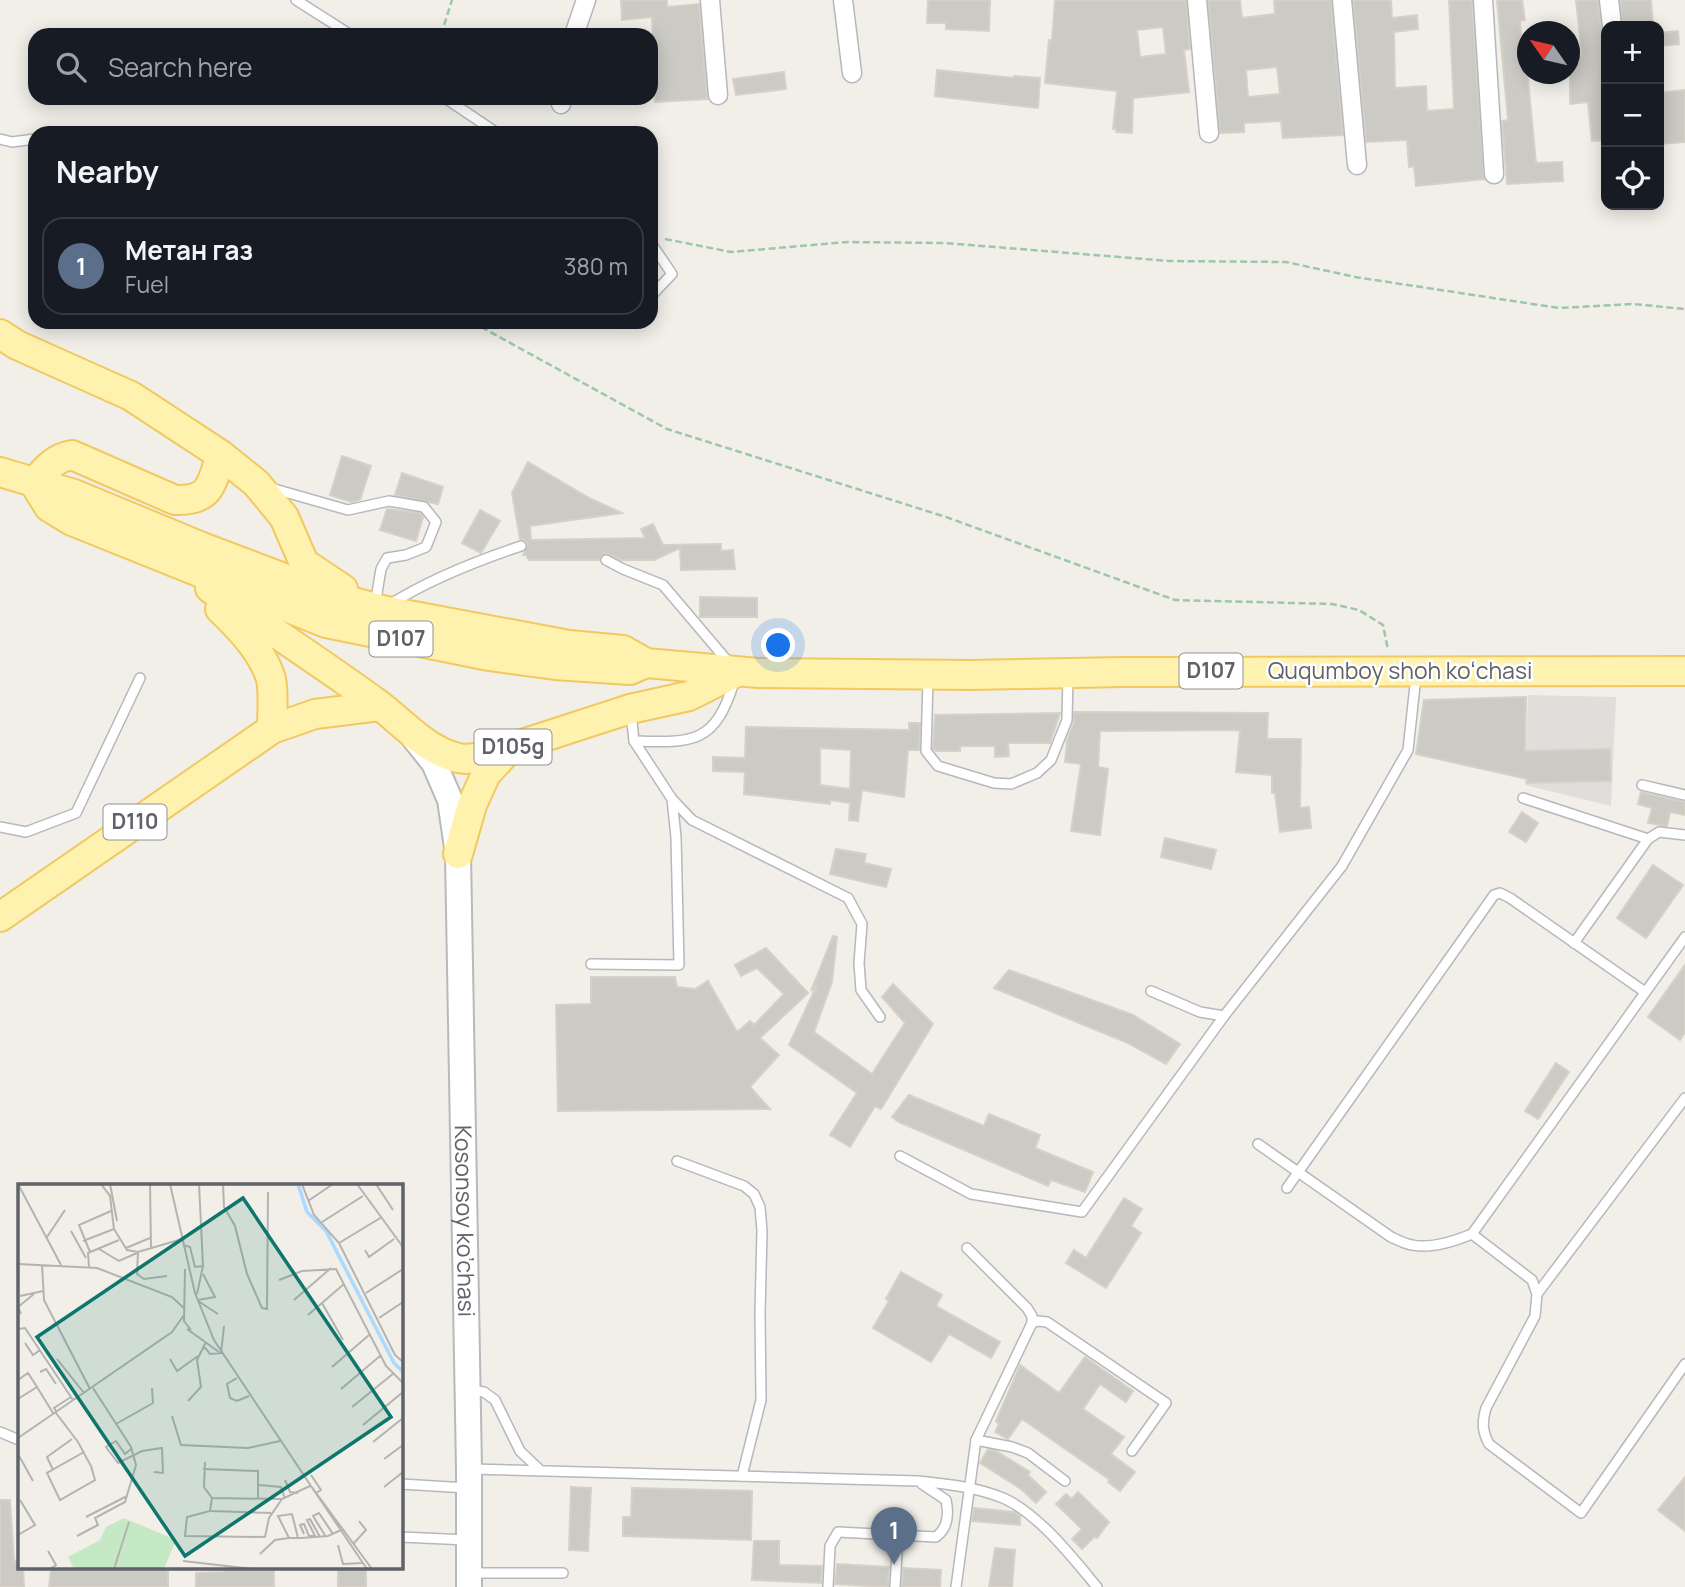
<!DOCTYPE html>
<html lang="en">
<head>
<meta charset="utf-8">
<style>
	:root { --surface:#171b24; --page:#242831; --text:#f1f3f6; --muted:#9ea1a6; --line:#363941; --accent:#2563eb }
	body { margin:0; font-family:Manrope,sans-serif; background:var(--page); color:var(--text) }
	.controls { position:absolute; right:21px; top:21px; display:grid; overflow:hidden; border-radius:14px; box-shadow:0 4px 18px #0003 }
	.controls button { width:63px; height:63px; display:grid; place-items:center; padding:0; border:0; border-bottom:2px solid var(--line); background:var(--surface); color:var(--text); font:35px sans-serif }
	.compass { position:absolute; left:1517px; top:21px; width:63px; height:63px; border-radius:50%; background:var(--surface); box-shadow:0 4px 18px #0003; rotate:304deg }
	.you { position:absolute; left:779px; top:646px; width:24px; height:24px; margin:-18px; border:5px solid #fff; border-radius:50%; background:#1a73e8; box-shadow:0 0 0 10px #1a73e833 }
	.badge { display:grid; place-items:center; width:46px; height:46px; border-radius:50%; background:var(--accent); color:#fff; font-size:23px; font-weight:700 }
	.pin { position:absolute; translate:-50% -58px; filter:drop-shadow(0 2px 4px #0008) }
	.pin::after { content:''; position:absolute; top:37px; width:24px; height:21px; background:inherit; clip-path:polygon(0 0,100% 0,50% 100%) }
	.list { margin:0; padding:0; list-style:none }
	h2 { display:flex; justify-content:space-between; align-items:center; height:91px; margin:0; padding:0 28px; font-size:30px }
	h2 small { font-size:23px; font-weight:400; color:var(--muted) }
	.list li { display:grid; grid-template-columns:46px 1fr auto; gap:21px; align-items:center; box-sizing:border-box; height:98px; margin:0 14px 14px; padding:0 14px; border:2px solid var(--line); border-radius:21px }
	.list b { display:block; font-size:26px; white-space:nowrap }
	.list p { margin:0; font-size:23px; white-space:nowrap; color:var(--muted) }
	.list em { font-size:23px; font-style:normal; color:var(--muted) }
	.icon { flex:none; width:38px; height:38px; fill:none; stroke:currentColor; stroke-width:2; stroke-linecap:round; stroke-linejoin:round }
	.map { position:relative; flex:none; width:1685px; height:1587px; overflow:hidden }
	.search { position:absolute; background:var(--surface); box-shadow:0 4px 18px #0003; left:28px; top:28px; width:630px; height:77px; display:flex; align-items:center; gap:18px; box-sizing:border-box; padding:0 24px; border-radius:21px; color:var(--muted); font-size:26px }
	.panel { position:absolute; background:var(--surface); box-shadow:0 4px 18px #0003; left:28px; top:126px; width:630px; height:203px; border-radius:21px }
	.map>svg:first-child { display:block }
	.industrial { fill:#e0deda }
	.building { fill:#cccac5; stroke:#d6d1c6; stroke-width:2; fill-rule:evenodd }
	.lines { fill:none; stroke-linecap:round; stroke-linejoin:round }
	.service-casing { stroke:#b5b8bc; stroke-width:12 }
	.minor-casing { stroke:#b5b8bc; stroke-width:21 }
	.secondary-casing { stroke:#b6babf; stroke-width:28 }
	.primary-casing { stroke:#f2c960; stroke-width:32 }
	.path { stroke:#9cc7a9; stroke-width:2.5; stroke-dasharray:7 3.5; stroke-linecap:butt }
	.service { stroke:#fff; stroke-width:9 }
	.minor { stroke:#fff; stroke-width:18 }
	.secondary { stroke:#fff; stroke-width:24 }
	.primary { stroke:#fff2af; stroke-width:28 }
	.labels { text-anchor:middle; stroke-width:5; stroke-linejoin:round; paint-order:stroke }
	.shield { fill:#fff; stroke:#8f9295; stroke-width:2 }
	.shield-label { font-size:21px; font-weight:bold; fill:#5f6368 }
	.street-label { font-size:23px; fill:#5f6368; stroke:#fff }
	.inset-river { fill:none; stroke:#aadaff; stroke-width:3.5 }
	.inset-road { fill:none; stroke:#b3b3b1; stroke-width:2 }
	.view { fill:#0f766e; fill-opacity:0.15; stroke:#0f766e; stroke-width:3.5 }
	.inset-edge { fill:none; stroke:#5f6368; stroke-width:3.5 }
</style>
</head>
<body>
<div class="map">
<svg width="1685" height="1587" viewBox="0 0 1685 1587">
	<rect width="100%" height="100%" fill="#f1efe8"/>
	<polygon class="industrial" points="1528,695 1616,697 1611,806 1525,785"/>
	<g class="building">
		<polygon points="621,0 667,0 667,7 699,4 707,99 655,102 652,17 622,20"/>
		<polygon points="928,0 990,0 989,31 946,29 946,23 927,23"/>
		<path d="M1055,0H1186L1190,49L1184,50L1189,92L1133,98L1132,133L1116,132V129H1113L1117,91L1045,83L1049,40H1052ZM1163,27L1166,54L1140,57L1137,30Z"/>
		<path d="M1208,0H1240L1242,18L1275,14L1274,0H1331L1343,135L1283,138L1281,121L1244,123V132L1220,133ZM1277,67L1280,94L1248,97L1246,70Z"/>
		<polygon points="1353,0 1391,0 1392,18 1417,15 1418,29 1394,32 1395,88 1426,86 1427,111 1454,109 1449,0 1472,0 1484,179 1416,186 1414,166 1409,167 1407,140 1366,142"/>
		<polygon points="1497,0 1522,0 1525,20 1520,21 1523,69 1527,69 1536,163 1562,162 1563,181 1507,184 1502,121 1508,120"/>
		<polygon points="1576,0 1598,0 1601,28 1606,36 1606,140 1592,141 1588,102 1570,104 1570,57 1582,56"/>
		<polygon points="1620,0 1651,0 1653,26 1623,26"/>
		<polygon points="1678,31 1679,44 1659,46 1659,33"/>
		<polygon points="937,70 1014,78 1014,76 1040,78 1038,108 935,96"/>
		<polygon points="784,72 786,89 736,95 733,79"/>
		<polygon points="1685,90 1685,142 1659,144 1659,93"/>
		<polygon points="342,456 371,466 360,500 352,502 330,495"/>
		<polygon points="528,462 591,499 622,513 530,526 531,540 645,538 641,529 653,524 663,545 721,544 721,551 733,550 735,569 681,570 680,548 654,560 621,560 606,553 602,555 599,560 529,560 526,555 523,555 528,544 525,540 520,539 512,493"/>
		<polygon points="402,473 443,487 438,504 395,495"/>
		<polygon points="387,509 420,513 423,517 416,541 380,530"/>
		<polygon points="480,510 500,521 481,553 462,543"/>
		<polygon points="700,597 757,598 757,617 700,617"/>
		<polygon points="1526,697 1525,751 1610,749 1611,781 1527,783 1527,779 1416,754 1424,700"/>
		<polygon points="1074,712 1268,713 1267,739 1301,739 1300,808 1309,807 1311,828 1280,832 1275,793 1272,793 1272,775 1236,772 1240,730 1100,731 1098,767 1108,769 1100,835 1071,831 1081,764 1065,762 1067,742 1066,743 1074,722"/>
		<polygon points="1060,713 1050,743 1008,743 1009,756 995,757 995,746 960,746 960,751 936,751 933,749 935,715"/>
		<path d="M909,723H920L919,750H908L904,797L862,790L858,821L849,820L850,803L830,800V804L744,794L745,772L713,771V757L745,758L746,727L909,730ZM820,748L851,750L850,789L820,785Z"/>
		<polygon points="1641,792 1685,802 1685,815 1670,812 1667,826 1648,823 1652,808 1638,804"/>
		<polygon points="1522,812 1538,823 1526,842 1509,832"/>
		<polygon points="1165,838 1216,850 1211,869 1161,857"/>
		<polygon points="836,849 866,854 864,863 891,869 886,887 830,874"/>
		<polygon points="1653,865 1683,885 1646,938 1617,918"/>
		<polygon points="833,936 837,937 832,982 814,1032 872,1074 905,1023 882,997 893,984 933,1024 881,1109 875,1106 850,1147 830,1135 857,1093 789,1045 817,985 811,991"/>
		<polygon points="766,948 808,993 760,1038 779,1055 750,1087 770,1109 558,1111 556,1005 591,1004 591,977 675,977 677,987 695,989 708,981 737,1032 750,1021 754,1025 784,994 757,968 741,976 735,965"/>
		<polygon points="1685,965 1685,1032 1680,1040 1648,1017"/>
		<polygon points="1009,970 1133,1015 1180,1044 1166,1064 1128,1043 994,988"/>
		<polygon points="1556,1063 1569,1072 1538,1119 1525,1111"/>
		<polygon points="909,1095 984,1126 989,1114 1040,1135 1035,1148 1093,1172 1085,1192 1051,1180 1048,1186 899,1122 892,1117"/>
		<polygon points="1124,1198 1142,1209 1131,1226 1141,1233 1106,1288 1066,1263 1074,1250 1086,1258"/>
		<polygon points="901,1272 942,1295 936,1306 1000,1342 991,1358 949,1334 931,1362 873,1328 889,1301 886,1299"/>
		<polygon points="1085,1357 1133,1391 1126,1402 1100,1384 1083,1409 1124,1437 1111,1454 1135,1472 1120,1491 1108,1482 1110,1480 1022,1419 1008,1439 995,1432 999,1424 996,1421 1020,1365 1059,1393"/>
		<polygon points="988,1449 996,1451 1030,1472 1028,1475 1046,1492 1036,1503 1021,1489 980,1463"/>
		<polygon points="1685,1477 1685,1531 1658,1510"/>
		<polygon points="571,1487 591,1488 588,1551 569,1550"/>
		<polygon points="632,1488 752,1491 751,1540 623,1536 623,1517 631,1517"/>
		<polygon points="1078,1492 1109,1522 1097,1538 1094,1537 1082,1549 1072,1539 1082,1529 1056,1504 1066,1494 1072,1499"/>
		<polygon points="0,1500 10,1500 14,1561 19,1561 19,1568 23,1568 24,1587 0,1587"/>
		<polygon points="974,1508 1014,1512 1020,1516 1020,1525 972,1521"/>
		<polygon points="754,1541 779,1541 779,1565 822,1566 821,1583 752,1580"/>
		<polygon points="995,1548 1015,1550 1012,1587 989,1587"/>
		<polygon points="837,1564 889,1567 888,1587 835,1584"/>
		<polygon points="51,1568 168,1568 168,1587 49,1587"/>
		<polygon points="224,1568 274,1568 274,1587 196,1587 196,1573 224,1572"/>
		<rect x="338" y="1568" width="28" height="19"/>
		<polygon points="903,1568 941,1570 940,1587 902,1587"/>
	</g>
	<g class="lines">
		<g class="service-casing">
			<g id="service">
				<polyline points="296,0 351,35"/>
				<polyline points="445,98 497,133"/>
				<polyline points="0,139 12,142 35,139"/>
				<polyline points="651,243 672,274 651,296"/>
				<polyline points="271,488 348,510 389,501 424,507 436,522 426,547 406,555 387,558 381,569 375,605"/>
				<polyline points="606,560 623,569 663,585 730,664"/>
				<path d="M389,605C430,579 476,561 521,546"/>
				<polyline points="928,679 926,751 938,766 994,783 1011,784 1037,773 1051,760 1067,720 1068,676"/>
				<polyline points="631,713 634,741 672,799 692,820 848,898 862,924 859,963 861,990 880,1017"/>
				<path d="M634,741C693,743 715,744 734,682"/>
				<polyline points="1642,785 1685,795"/>
				<polyline points="1523,798 1648,839"/>
				<polyline points="0,827 26,832 76,813 140,678"/>
				<polyline points="1574,943 1648,839 1659,832 1685,835"/>
				<polyline points="591,964 679,965 676,837 672,799"/>
				<polyline points="1151,991 1200,1012 1224,1016"/>
				<path d="M1258,1144L1391,1237C1398,1240 1405,1244 1412,1245C1431,1249 1455,1241 1472,1234L1685,937"/>
				<polyline points="900,1156 971,1194 1082,1212 1224,1016 1342,866 1408,750 1416,676"/>
				<polyline points="677,1161 744,1186 754,1194 760,1207 762,1231 760,1313 761,1400 742,1476"/>
				<polyline points="1287,1188 1494,895 1500,893 1510,898 1645,992"/>
				<path d="M1472,1234L1532,1280L1537,1294L1535,1316L1486,1408C1482,1422 1482,1431 1489,1444L1581,1513L1685,1364"/>
				<polyline points="967,1248 1027,1308 1032,1316 1032,1323"/>
				<polyline points="1537,1294 1685,1098"/>
				<polyline points="470,1390 484,1392 495,1400 520,1451 540,1470"/>
				<polyline points="0,1432 19,1440"/>
				<polyline points="976,1440 1012,1447 1028,1453 1065,1481"/>
				<path d="M471,1469L918,1481C947,1484 976,1487 1003,1498C1038,1513 1073,1558 1097,1587"/>
				<polyline points="401,1484 467,1488"/>
				<polyline points="401,1537 467,1540"/>
				<polyline points="470,1573 563,1573"/>
				<path d="M828,1587L830,1546L838,1532L936,1537C948,1528 949,1514 946,1500L922,1484"/>
				<polyline points="895,1587 898,1535"/>
				<polyline points="956,1587 976,1440 1032,1323 1038,1321 1047,1322 1166,1403 1132,1451"/>
			</g>
		</g>
		<g class="minor-casing">
			<g id="minor">
				<polyline points="710,0 718,95"/>
				<polyline points="843,0 852,73"/>
				<polyline points="1197,0 1209,133"/>
				<polyline points="1342,0 1357,165"/>
				<polyline points="1483,0 1494,174"/>
				<polyline points="1609,0 1612,26"/>
				<polyline points="574,35 586,0"/>
				<polyline points="561,104 562,98"/>
			</g>
		</g>
		<g class="secondary-casing">
			<g id="secondary">
				<path id="s1" d="M414,738L434,763L450,800L458,854L469,1469V1587"/>
			</g>
		</g>
		<g class="primary-casing">
			<g id="primary">
				<polyline points="0,334 17,345 131,396 221,455 256,483 284,517 304,563 343,589"/>
				<polyline points="0,472 74,494 202,547 329,595 382,610 569,645 623,650 646,663 758,673 972,675 1123,672 1685,671"/>
				<polyline points="34,483 49,507 72,521 326,623 489,656 555,665 630,670 646,663"/>
				<path d="M34,483C45,470 54,458 72,455L175,500C211,501 211,485 221,455"/>
				<path d="M210,588C266,627 323,664 378,704C403,723 427,751 458,758C474,762 495,752 510,748"/>
				<path d="M220,609C240,628 263,652 271,679C274,694 272,713 272,729"/>
				<polyline points="458,854 472,805 486,774 510,748 630,709 689,696 737,672"/>
				<polyline points="0,917 272,729 315,714 380,706"/>
			</g>
		</g>
		<g class="path">
			<polyline points="441,35 452,0"/>
			<polyline points="665,239 731,252 847,242 945,243 1169,261 1286,262 1355,277 1559,308 1633,304 1685,309"/>
			<polyline points="472,322 667,429 946,517 1175,600 1332,604 1359,610 1383,625 1388,650"/>
		</g>
		<use href="#service" class="service"/>
		<use href="#minor" class="minor"/>
		<use href="#secondary" class="secondary"/>
		<use href="#primary" class="primary"/>
	</g>
	<g class="labels">
		<g class="shield">
			<rect x="369.5" y="621.5" width="63" height="35" rx="5"/>
			<rect x="1179.5" y="653.5" width="63" height="35" rx="5"/>
			<rect x="474.5" y="729.5" width="77" height="35" rx="5"/>
			<rect x="103.5" y="804.5" width="63" height="35" rx="5"/>
		</g>
		<g class="shield-label">
			<text x="401" y="646">D107</text>
			<text x="1211" y="678">D107</text>
			<text x="513" y="754">D105g</text>
			<text x="135" y="829">D110</text>
		</g>
		<g class="street-label">
			<text x="1400" y="679">Ququmboy shoh koʻchasi</text>
			<text dy="8" stroke="none"><textPath href="#s1" startOffset="494">Kosonsoy ko’chasi</textPath></text>
		</g>
	</g>
	<g transform="translate(18 1184)">
		<rect width="385" height="385" fill="#f1efe8"/>
		<path d="M106,334L158,356L146,385H56L50,373L82,356L88,343Z" fill="#c5e8c5"/>
		<path class="inset-river" d="M280,0L289,28L308,47L376,179L385,188"/>
		<path class="inset-road" d="M0,0L43,81M83,0L92,12L96,45L109,66L120,68L164,55M92,0L99,37M132,0L133,64M152,0L177,109L196,156L293,302M205,0L206,23L217,42L229,90L244,124L249,125L250,8M284,0L296,31L321,59L377,171L385,178M339,0L385,63M358,0L375,26M290,17L315,0M304,38L345,12M53,47L68,74M29,53L47,26M65,57L96,45M321,59L364,33M165,61L172,63L177,83L185,82M108,64L132,54M81,65L101,77L119,69M347,66L351,73L376,55M72,68L61,41L93,27M120,68L119,90L126,95L149,92M0,80L79,84L154,113L167,125M24,81L26,116L72,205M71,83L70,69L101,56M167,85L166,137L173,146M261,96L284,87L318,85L368,182L385,199M348,109L385,85M179,110L185,82L181,0M2,112L25,107M180,116L197,113L185,90M276,116L313,84M180,117L200,130M304,119L325,156M3,130L0,123L16,110M290,131L326,100M361,134L385,118M0,145L7,144L55,216M169,145L201,168M7,159L15,171L22,166M185,161L192,170L203,169L206,142M39,175L66,209M152,175L159,187L180,172M314,183L351,151M22,188L28,185L38,200M219,194L209,200L212,214L219,217L231,212M0,196L10,189L19,203L0,215M19,203L35,229M323,205L362,172M170,217L183,203L179,176L188,158M334,223L376,189M38,227L36,224L53,213M38,229L60,258L68,273L73,282L77,296L42,316L29,289L66,268M154,232L163,261L230,264L262,257M98,240L135,219L134,204M345,241L385,208M0,254L154,148L166,131M355,258L385,234M113,265L107,270L98,257L88,263L100,279L124,267L144,264L145,289L136,288M0,270L15,297M366,275L385,261M187,278L186,303L194,314L264,315L292,302M185,285L240,287V315M35,286L29,273L54,255M293,291L303,306L298,309M267,296L272,308L280,309M241,301L263,303L267,315M366,303L385,288M194,314L192,327L169,333L167,352L247,353L251,334L264,315M193,327L253,329M68,333L109,312M286,350L282,341L286,340L291,352H297L289,336L292,335L302,353M0,351L17,341L2,316M59,352L80,341L77,334L107,318L118,281L113,263L75,204M308,353L295,332L301,329L315,350M280,354L274,330L260,332L271,354H283L310,352L323,346M336,359L348,346L341,337M320,361L325,380L344,379M30,367L38,381L32,385M242,370L257,356L271,354M165,377L235,385M96,385L111,338M349,385L293,302L354,385"/>
		<path class="view" d="M225,14L373,233L167,372L19,153Z"/>
		<rect width="385" height="385" class="inset-edge"/>
	</g>
</svg>
<div class="controls">
<button>+</button>
<button>−</button>
<button><svg class="icon" aria-label="locate" viewBox="0 0 24 24"><circle cx="12" cy="12" r="6"/><path d="M12 2v4M12 18v4M2 12h4M18 12h4"/></svg></button>
</div>
<svg class="compass" viewBox="-18 -18 36 36"><path d="M0-13l5 13h-10z" fill="#e53935"/><path d="M0 13l5-13h-10z" fill="#9ea1a6"/></svg>
<div class="you"></div>
<div class="pin badge" style="left:894px;top:1565px;background:#5c6f8a">1</div>
<div class="search"><svg class="icon" aria-label="search" viewBox="0 0 24 24"><circle cx="10" cy="10" r="6"/><path d="M15 15l6 6"/></svg>Search here</div>
<section class="panel">
<h2>Nearby<small></small></h2>
<ul class="list">
<li><span class="badge" style="background:#5c6f8a">1</span><div><b>Метан газ</b><p>Fuel</p></div><em>380 m</em></li>
</ul>
</section>
</div>
</body>
</html>
